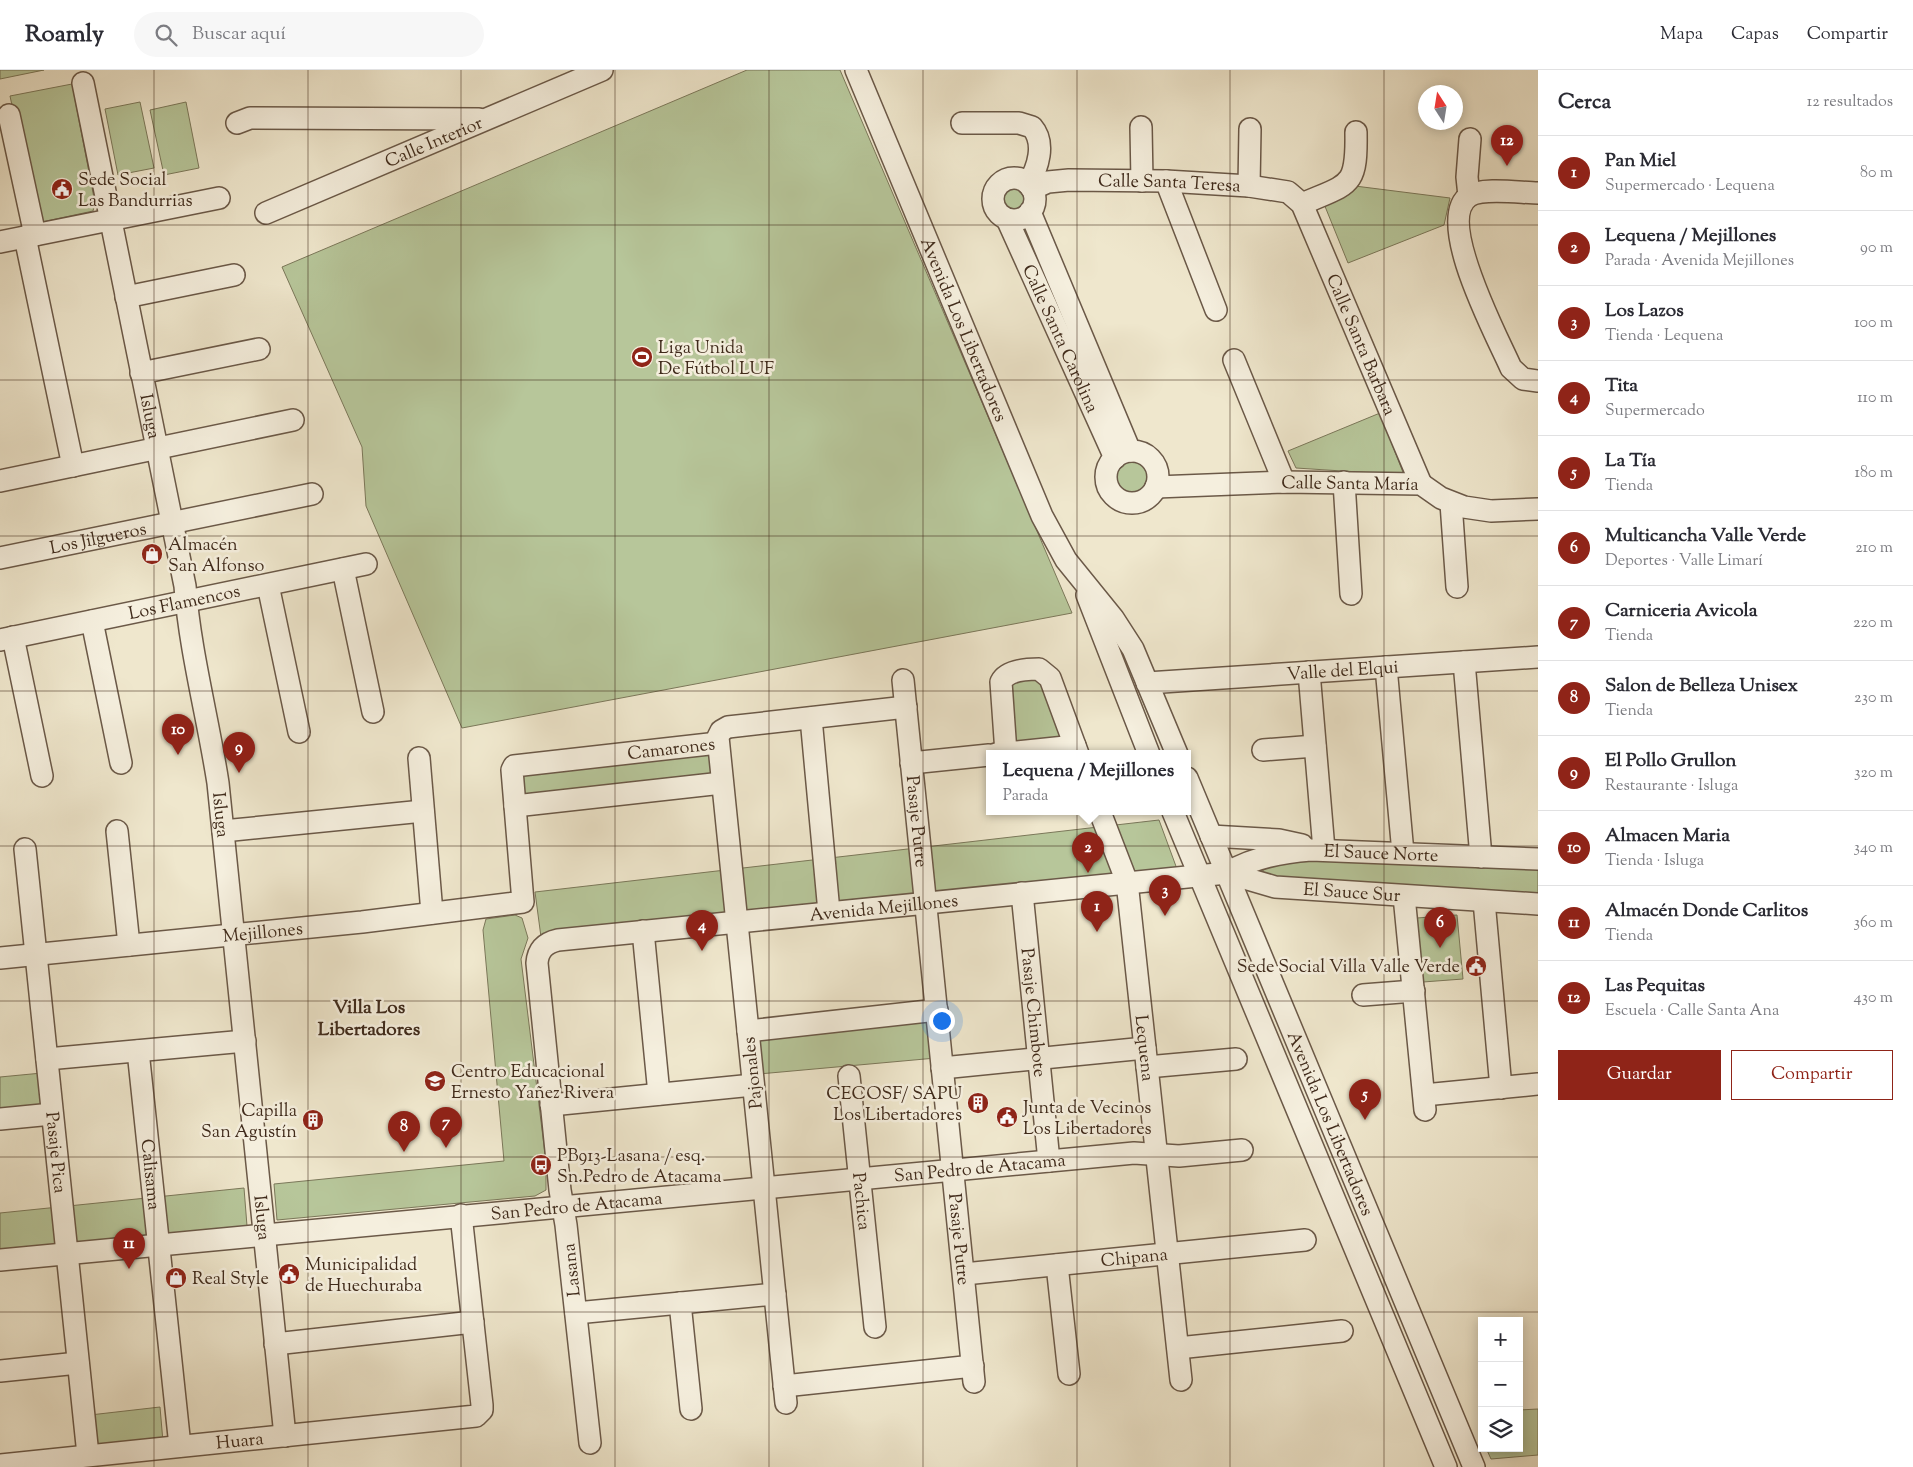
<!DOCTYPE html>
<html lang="es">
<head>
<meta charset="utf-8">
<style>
	:root { --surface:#fff; --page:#f7f7f7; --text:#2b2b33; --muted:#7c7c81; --line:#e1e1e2; --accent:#8f2418 }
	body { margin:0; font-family:"Sorts Mill Goudy",serif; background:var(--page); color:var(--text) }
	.controls { position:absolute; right:15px; bottom:15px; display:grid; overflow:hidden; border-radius:0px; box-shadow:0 2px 12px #0003 }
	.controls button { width:45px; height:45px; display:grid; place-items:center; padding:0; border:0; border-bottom:1px solid var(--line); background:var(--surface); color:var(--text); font:25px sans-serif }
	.compass { position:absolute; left:1418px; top:15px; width:45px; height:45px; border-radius:50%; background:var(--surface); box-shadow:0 2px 12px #0003; rotate:348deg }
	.you { position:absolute; left:941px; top:950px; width:18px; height:18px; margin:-12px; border:4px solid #fff; border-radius:50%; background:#1a73e8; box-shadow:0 0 0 8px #1a73e833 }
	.badge { display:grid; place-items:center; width:32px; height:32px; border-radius:50%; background:var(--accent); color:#fff; font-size:16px; font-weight:700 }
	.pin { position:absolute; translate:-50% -41px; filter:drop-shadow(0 1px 2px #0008) }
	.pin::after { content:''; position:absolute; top:26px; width:18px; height:15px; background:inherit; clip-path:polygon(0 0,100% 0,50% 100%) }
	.popup { position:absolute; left:986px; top:680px; width:205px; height:65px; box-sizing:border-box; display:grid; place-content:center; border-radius:0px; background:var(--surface); filter:drop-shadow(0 1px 4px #0005); font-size:16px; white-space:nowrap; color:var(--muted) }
	.popup b { font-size:19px; color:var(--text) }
	.popup::after { content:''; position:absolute; left:50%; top:100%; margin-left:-10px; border:10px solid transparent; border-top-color:var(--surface) }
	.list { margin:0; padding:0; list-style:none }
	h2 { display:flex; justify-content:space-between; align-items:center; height:65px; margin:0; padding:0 20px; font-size:21px }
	h2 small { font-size:16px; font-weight:400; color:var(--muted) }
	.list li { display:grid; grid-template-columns:32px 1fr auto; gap:15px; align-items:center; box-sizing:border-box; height:75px; padding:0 20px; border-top:1px solid var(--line) }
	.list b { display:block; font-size:19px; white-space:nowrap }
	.list p { margin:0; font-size:16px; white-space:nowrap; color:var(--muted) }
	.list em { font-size:16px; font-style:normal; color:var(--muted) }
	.actions { display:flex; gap:10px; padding:15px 20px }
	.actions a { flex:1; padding:11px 0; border:1px solid var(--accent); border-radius:0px; text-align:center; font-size:18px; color:var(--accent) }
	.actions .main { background:var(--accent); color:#fff }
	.icon { flex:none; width:28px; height:28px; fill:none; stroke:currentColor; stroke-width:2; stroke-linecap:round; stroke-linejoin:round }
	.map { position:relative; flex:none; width:1538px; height:1397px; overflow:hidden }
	header { display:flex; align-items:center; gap:30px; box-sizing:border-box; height:70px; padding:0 25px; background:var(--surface); border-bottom:1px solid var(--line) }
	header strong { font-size:24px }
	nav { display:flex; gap:28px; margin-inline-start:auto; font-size:18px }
	.search { width:350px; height:45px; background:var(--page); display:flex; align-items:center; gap:12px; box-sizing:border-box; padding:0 18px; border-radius:28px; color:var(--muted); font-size:19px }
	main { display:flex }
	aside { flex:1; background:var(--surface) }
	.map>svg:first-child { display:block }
	.green { fill:#b7c69a; stroke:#7b785a }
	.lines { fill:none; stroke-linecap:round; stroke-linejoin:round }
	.minor-casing { stroke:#6b5948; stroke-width:24 }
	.minor { stroke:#f5efde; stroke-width:21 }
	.grid { fill:none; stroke:#3f2a1b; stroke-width:1; stroke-opacity:0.55 }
	.labels { text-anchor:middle; stroke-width:5; stroke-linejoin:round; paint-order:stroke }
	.street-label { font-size:18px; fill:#3f2a1b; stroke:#f5efde }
	.poi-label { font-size:18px; fill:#3f2a1b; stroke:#f5efde; text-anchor:start }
	.neighbourhood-label { font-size:19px; font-weight:bold; fill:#3f2a1b; stroke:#f5efde }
</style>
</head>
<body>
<header>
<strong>Roamly</strong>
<div class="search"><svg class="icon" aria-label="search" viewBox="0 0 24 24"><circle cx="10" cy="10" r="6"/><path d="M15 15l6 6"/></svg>Buscar aquí</div>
<nav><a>Mapa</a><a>Capas</a><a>Compartir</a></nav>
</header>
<main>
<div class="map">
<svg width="1538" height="1397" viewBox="0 0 1538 1397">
	<rect width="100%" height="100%" fill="#efe7cd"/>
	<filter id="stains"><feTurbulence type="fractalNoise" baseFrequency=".004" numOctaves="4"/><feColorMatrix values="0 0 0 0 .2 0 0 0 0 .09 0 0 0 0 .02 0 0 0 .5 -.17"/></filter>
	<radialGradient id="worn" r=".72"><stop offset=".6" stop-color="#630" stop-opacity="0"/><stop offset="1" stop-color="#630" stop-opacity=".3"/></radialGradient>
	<g class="green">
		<polygon points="0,0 44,0 0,9"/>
		<polygon points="747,0 840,0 1072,543 462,658 366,436 362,377 282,197"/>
		<polygon points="72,14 95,133 93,141 42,152 35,144 10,26"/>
		<polygon points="140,32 154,98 118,105 105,39"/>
		<polygon points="186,32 199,98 164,105 150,40"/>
		<circle cx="1013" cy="129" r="14"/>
		<polygon points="1355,116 1450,128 1444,155 1348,193 1322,129"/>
		<polygon points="1380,343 1404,405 1296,398 1288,381"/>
		<circle cx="1132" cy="407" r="21"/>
		<polygon points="1039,607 1063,669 1015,675 1010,610"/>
		<polygon points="711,679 713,706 522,725 521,702"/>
		<polygon points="1159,750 1177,799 541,867 535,822"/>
		<polygon points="1318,791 1538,796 1538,830 1276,813 1259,803 1275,793"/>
		<polygon points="515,845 522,848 528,868 521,889 546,1092 546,1120 535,1126 277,1150 274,1114 504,1091 483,860 486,849"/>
		<polygon points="1457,845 1463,909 1423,912 1417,848"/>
		<polygon points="927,947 936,988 759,1004 756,969"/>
		<polygon points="42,1003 46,1042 0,1047 0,1007"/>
		<polygon points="244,1118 247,1156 0,1180 0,1143"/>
		<polygon points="160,1337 163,1372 93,1378 90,1345"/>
		<polygon points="1538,1339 1538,1385 1491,1389 1486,1378 1519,1378 1519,1340"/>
	</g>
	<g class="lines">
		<g class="minor-casing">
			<g id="minor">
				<path id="s1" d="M856,0L1042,446L1066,490L1113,548L1133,579L1177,684"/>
				<path id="s2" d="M83,13L185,516C190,582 208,648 218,713L285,1366"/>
				<polyline points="9,45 35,165"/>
				<polyline points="237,53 250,48 479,49"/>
				<path d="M962,53H1019L1032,57C1046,73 1038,98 1028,114"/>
				<polyline points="1141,57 1142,111"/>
				<circle cx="1014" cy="129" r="21"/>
				<polyline points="1166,111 1216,240"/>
				<polyline points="1249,116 1250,59"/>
				<path id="s3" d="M1032,119L1048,112L1069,110L1166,111L1249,116L1288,122L1302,134L1421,414"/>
				<path d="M1538,123C1522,123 1482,117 1469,126C1434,150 1498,268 1511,298L1523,309L1538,311"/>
				<polyline points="1469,126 1467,107 1470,69"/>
				<path d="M1302,134C1350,113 1357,118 1356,62"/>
				<polyline points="1030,142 1130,381"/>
				<path id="s4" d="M266,143L602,0"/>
				<path id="s5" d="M1007,149L1115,388"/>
				<polyline points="25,167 73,396"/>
				<polyline points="0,172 219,128"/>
				<polyline points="126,227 234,205"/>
				<polyline points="1234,290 1284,412"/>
				<polyline points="141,303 259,279"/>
				<circle cx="1132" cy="407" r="26"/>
				<polyline points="0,411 293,350"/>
				<polyline points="1344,412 1351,524"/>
				<path id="s6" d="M1156,417L1284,412L1421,414L1441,428L1464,437L1491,441L1538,439"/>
				<polyline points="1451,433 1457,517"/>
				<path id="s7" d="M0,488L312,424"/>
				<polyline points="343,499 373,642"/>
				<polyline points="268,515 299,662"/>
				<polyline points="1087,525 1149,684"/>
				<polyline points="92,551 121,693"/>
				<polyline points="13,567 42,706"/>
				<path id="s8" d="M0,570L366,494"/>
				<polyline points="1464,592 1481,787"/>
				<polyline points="1386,597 1403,783"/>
				<polyline points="1309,602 1324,780"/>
				<path id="s9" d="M903,610L974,1312"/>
				<path id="s10" d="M1147,613L1538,587"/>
				<polyline points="811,648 829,842"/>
				<polyline points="1263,680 1315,676"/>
				<path d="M1006,683L1001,612C1007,600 1027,599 1039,599L1050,608L1078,684"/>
				<polyline points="996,684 1075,676"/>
				<polyline points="419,688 432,843"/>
				<polyline points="911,693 989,685"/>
				<path id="s11" d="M1187,708L1474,1397"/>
				<polyline points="515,736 722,713"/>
				<path id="s12" d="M1100,742L1127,812L1181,1310"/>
				<polyline points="1173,742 1446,1397"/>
				<polyline points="117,761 129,875"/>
				<polyline points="223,761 423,741"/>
				<polyline points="1211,766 1279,770 1302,775"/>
				<path id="s13" d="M25,779L88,1385"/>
				<path id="s14" d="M1227,803C1252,788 1282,782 1311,780L1538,789"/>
				<path id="s15" d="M1022,823L1049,1091"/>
				<polyline points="1404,826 1425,1040"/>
				<polyline points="1484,831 1501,1018"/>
				<polyline points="643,861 659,1024"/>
				<path id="s16" d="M0,888L362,852L523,832L512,700L514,696L718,673"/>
				<polyline points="1363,925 1414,921"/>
				<polyline points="748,961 937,940"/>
				<path id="s17" d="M138,981L180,1376"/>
				<polyline points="47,989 245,971"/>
				<polyline points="1147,997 1236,989"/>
				<polyline points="942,998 1145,978"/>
				<path id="s18" d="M849,1006L875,1257"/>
				<polyline points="1424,1025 1538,1014"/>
				<polyline points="551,1035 753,1015"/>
				<polyline points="0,1049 52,1044"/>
				<path id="s19" d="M0,1190L1134,1083L1179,1086L1242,1080"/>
				<polyline points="1057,1195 1069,1304"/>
				<path id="s20" d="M964,1204L1305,1170"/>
				<polyline points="680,1233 691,1339"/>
				<polyline points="576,1243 775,1224"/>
				<polyline points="275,1274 473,1252"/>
				<polyline points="1178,1278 1342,1261"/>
				<polyline points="0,1301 78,1293"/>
				<polyline points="784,1316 973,1296"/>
				<polyline points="786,1333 718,667 721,661 728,657 906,637"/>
				<path id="s21" d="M590,1373L566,1155L560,1120L537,893C538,880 545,873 558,870L1227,803L1275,817L1538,834"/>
				<path id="s22" d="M0,1395L476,1346L482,1340V1335L461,1145"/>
			</g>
		</g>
		<use href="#minor" class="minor"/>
	</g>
	<path class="grid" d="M154,0V1397M308,0V1397M461,0V1397M615,0V1397M769,0V1397M923,0V1397M1077,0V1397M1230,0V1397M1384,0V1397M0,155H1538M0,310H1538M0,466H1538M0,621H1538M0,776H1538M0,931H1538M0,1087H1538M0,1242H1538"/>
	<defs>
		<g id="civic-disc" transform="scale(1.125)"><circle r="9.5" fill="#8f2418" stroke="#f5efde"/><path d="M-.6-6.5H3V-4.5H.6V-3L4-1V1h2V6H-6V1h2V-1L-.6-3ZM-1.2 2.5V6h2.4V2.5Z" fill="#fff"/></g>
		<g id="stadium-disc" transform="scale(1.125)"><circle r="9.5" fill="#8f2418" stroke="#f5efde"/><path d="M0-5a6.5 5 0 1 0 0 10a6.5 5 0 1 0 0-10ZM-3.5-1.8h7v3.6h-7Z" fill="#fff"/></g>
		<g id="shop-disc" transform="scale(1.125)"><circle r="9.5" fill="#8f2418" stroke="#f5efde"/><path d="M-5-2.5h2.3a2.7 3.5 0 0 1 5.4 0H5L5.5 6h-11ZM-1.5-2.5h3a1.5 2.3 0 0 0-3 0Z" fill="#fff"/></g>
		<g id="school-disc" transform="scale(1.125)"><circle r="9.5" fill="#8f2418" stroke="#f5efde"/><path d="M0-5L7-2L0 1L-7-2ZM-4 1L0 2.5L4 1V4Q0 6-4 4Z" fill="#fff"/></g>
		<g id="building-disc" transform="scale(1.125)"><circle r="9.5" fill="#8f2418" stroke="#f5efde"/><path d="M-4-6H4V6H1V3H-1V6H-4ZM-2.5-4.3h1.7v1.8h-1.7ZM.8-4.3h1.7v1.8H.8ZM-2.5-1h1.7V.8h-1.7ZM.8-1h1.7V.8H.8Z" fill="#fff"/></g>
		<g id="bus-disc" transform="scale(1.125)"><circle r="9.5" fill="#8f2418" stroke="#f5efde"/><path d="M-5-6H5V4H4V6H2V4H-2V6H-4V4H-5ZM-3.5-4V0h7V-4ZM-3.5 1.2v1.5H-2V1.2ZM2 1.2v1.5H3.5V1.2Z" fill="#fff"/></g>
	</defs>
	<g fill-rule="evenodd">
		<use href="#civic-disc" x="62" y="119"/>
		<use href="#stadium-disc" x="642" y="287"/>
		<use href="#shop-disc" x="152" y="484"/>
		<use href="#civic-disc" x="1476" y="896"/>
		<use href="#school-disc" x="435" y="1011"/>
		<use href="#building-disc" x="978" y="1033"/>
		<use href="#civic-disc" x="1007" y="1047"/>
		<use href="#building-disc" x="313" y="1050"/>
		<use href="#bus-disc" x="541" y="1095"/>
		<use href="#civic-disc" x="289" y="1204"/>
		<use href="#shop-disc" x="176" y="1208"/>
	</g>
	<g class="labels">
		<g class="street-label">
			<text dy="6" stroke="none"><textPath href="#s4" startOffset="182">Calle Interior</textPath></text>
			<text dy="6" stroke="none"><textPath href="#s3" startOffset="139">Calle Santa Teresa</textPath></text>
			<text dy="6" stroke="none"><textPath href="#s1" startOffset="281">Avenida Los Libertadores</textPath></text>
			<text dy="6" stroke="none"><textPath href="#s5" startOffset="131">Calle Santa Carolina</textPath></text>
			<text dy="6" stroke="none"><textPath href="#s3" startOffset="429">Calle Santa Barbara</textPath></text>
			<text dy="6" stroke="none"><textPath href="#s2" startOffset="340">Isluga</textPath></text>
			<text dy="6" stroke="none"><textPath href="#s6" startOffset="194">Calle Santa María</textPath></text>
			<text dy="6" stroke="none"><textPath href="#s7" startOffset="100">Los Jilgueros</textPath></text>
			<text dy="6" stroke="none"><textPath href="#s8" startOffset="188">Los Flamencos</textPath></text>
			<text dy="6" stroke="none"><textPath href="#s10" startOffset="196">Valle del Elqui</textPath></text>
			<text dy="6" stroke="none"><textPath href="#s16" startOffset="821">Camarones</textPath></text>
			<text dy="6" stroke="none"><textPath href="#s2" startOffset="745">Isluga</textPath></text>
			<text dy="6" stroke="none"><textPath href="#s9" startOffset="142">Pasaje Putre</textPath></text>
			<text dy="6" stroke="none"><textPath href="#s14" startOffset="158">El Sauce Norte</textPath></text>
			<text dy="6" stroke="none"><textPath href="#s21" startOffset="1316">El Sauce Sur</textPath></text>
			<text dy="6" stroke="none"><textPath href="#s21" startOffset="844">Avenida Mejillones</textPath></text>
			<text dy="6" stroke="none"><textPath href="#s16" startOffset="264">Mejillones</textPath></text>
			<text dy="6" stroke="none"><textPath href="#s15" startOffset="120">Pasaje Chimbote</textPath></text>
			<text dy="6" stroke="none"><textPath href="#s12" startOffset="242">Lequena</textPath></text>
			<text transform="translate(752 1003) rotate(-96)" y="6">Pajonales</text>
			<text dy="6" stroke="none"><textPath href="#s11" startOffset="374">Avenida Los Libertadores</textPath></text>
			<text dy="6" stroke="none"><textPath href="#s13" startOffset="305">Pasaje Pica</textPath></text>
			<text dy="6" stroke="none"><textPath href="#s19" startOffset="984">San Pedro de Atacama</textPath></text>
			<text dy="6" stroke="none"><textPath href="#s17" startOffset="124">Calisama</textPath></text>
			<text dy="6" stroke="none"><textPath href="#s18" startOffset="126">Pachica</textPath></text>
			<text dy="6" stroke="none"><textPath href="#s19" startOffset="579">San Pedro de Atacama</textPath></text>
			<text dy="6" stroke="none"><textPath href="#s2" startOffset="1150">Isluga</textPath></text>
			<text dy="6" stroke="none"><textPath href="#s9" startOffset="562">Pasaje Putre</textPath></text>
			<text dy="6" stroke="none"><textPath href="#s20" startOffset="171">Chipana</textPath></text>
			<text transform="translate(571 1200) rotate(-96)" y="6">Lasana</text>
			<text dy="6" stroke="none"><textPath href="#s22" startOffset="241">Huara</textPath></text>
		</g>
		<g class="poi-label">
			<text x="78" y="115">Sede Social<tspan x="78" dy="21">Las Bandurrias</tspan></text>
			<text x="658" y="283">Liga Unida<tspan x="658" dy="21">De Fútbol LUF</tspan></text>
			<text x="168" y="480">Almacén<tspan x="168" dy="21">San Alfonso</tspan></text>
			<text x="1460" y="902" text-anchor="end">Sede Social Villa Valle Verde</text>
			<text x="451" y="1007">Centro Educacional<tspan x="451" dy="21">Ernesto Yañez Rivera</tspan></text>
			<text x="962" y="1029" text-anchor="end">CECOSF/ SAPU<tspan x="962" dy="21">Los Libertadores</tspan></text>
			<text x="1023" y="1043">Junta de Vecinos<tspan x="1023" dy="21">Los Libertadores</tspan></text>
			<text x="297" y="1046" text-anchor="end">Capilla<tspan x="297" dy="21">San Agustín</tspan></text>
			<text x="557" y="1091">PB913-Lasana / esq.<tspan x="557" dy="21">Sn.Pedro de Atacama</tspan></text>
			<text x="305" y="1200">Municipalidad<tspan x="305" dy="21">de Huechuraba</tspan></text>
			<text x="192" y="1214">Real Style</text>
		</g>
		<g class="neighbourhood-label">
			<text x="369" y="943">Villa Los<tspan x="369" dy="22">Libertadores</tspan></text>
		</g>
	</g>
	<rect width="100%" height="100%" filter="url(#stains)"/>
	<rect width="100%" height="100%" fill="url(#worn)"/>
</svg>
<div class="controls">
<button>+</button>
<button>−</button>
<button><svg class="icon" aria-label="layers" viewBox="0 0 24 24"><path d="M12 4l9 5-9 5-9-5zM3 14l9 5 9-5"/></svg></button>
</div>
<svg class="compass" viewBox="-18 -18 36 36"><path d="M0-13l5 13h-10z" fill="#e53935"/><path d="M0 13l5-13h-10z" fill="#7c7c81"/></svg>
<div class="you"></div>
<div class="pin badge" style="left:1097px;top:862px">1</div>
<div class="pin badge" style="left:1088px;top:803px">2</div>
<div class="popup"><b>Lequena / Mejillones</b>Parada</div>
<div class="pin badge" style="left:1165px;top:846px">3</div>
<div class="pin badge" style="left:702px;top:881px">4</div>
<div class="pin badge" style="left:1365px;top:1050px">5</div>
<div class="pin badge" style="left:1440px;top:878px">6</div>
<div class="pin badge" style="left:446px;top:1078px">7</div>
<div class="pin badge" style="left:404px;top:1082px">8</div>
<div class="pin badge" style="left:239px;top:703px">9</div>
<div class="pin badge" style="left:178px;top:685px">10</div>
<div class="pin badge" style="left:129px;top:1199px">11</div>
<div class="pin badge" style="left:1507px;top:96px">12</div>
</div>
<aside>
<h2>Cerca<small>12 resultados</small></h2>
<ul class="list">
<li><span class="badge">1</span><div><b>Pan Miel</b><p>Supermercado · Lequena</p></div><em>80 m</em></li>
<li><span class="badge">2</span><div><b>Lequena / Mejillones</b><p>Parada · Avenida Mejillones</p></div><em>90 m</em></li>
<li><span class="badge">3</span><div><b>Los Lazos</b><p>Tienda · Lequena</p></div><em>100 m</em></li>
<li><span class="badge">4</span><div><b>Tita</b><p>Supermercado</p></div><em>110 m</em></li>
<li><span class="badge">5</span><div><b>La Tía</b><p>Tienda</p></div><em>180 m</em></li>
<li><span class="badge">6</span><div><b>Multicancha Valle Verde</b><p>Deportes · Valle Limarí</p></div><em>210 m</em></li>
<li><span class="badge">7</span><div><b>Carniceria Avicola</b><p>Tienda</p></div><em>220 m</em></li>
<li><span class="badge">8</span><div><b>Salon de Belleza Unisex</b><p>Tienda</p></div><em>230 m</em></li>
<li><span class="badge">9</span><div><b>El Pollo Grullon</b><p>Restaurante · Isluga</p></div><em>320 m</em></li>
<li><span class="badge">10</span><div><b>Almacen Maria</b><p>Tienda · Isluga</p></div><em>340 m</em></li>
<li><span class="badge">11</span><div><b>Almacén Donde Carlitos</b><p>Tienda</p></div><em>360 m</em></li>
<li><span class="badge">12</span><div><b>Las Pequitas</b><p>Escuela · Calle Santa Ana</p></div><em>430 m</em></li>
</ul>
<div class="actions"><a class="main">Guardar</a><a>Compartir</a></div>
</aside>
</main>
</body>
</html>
